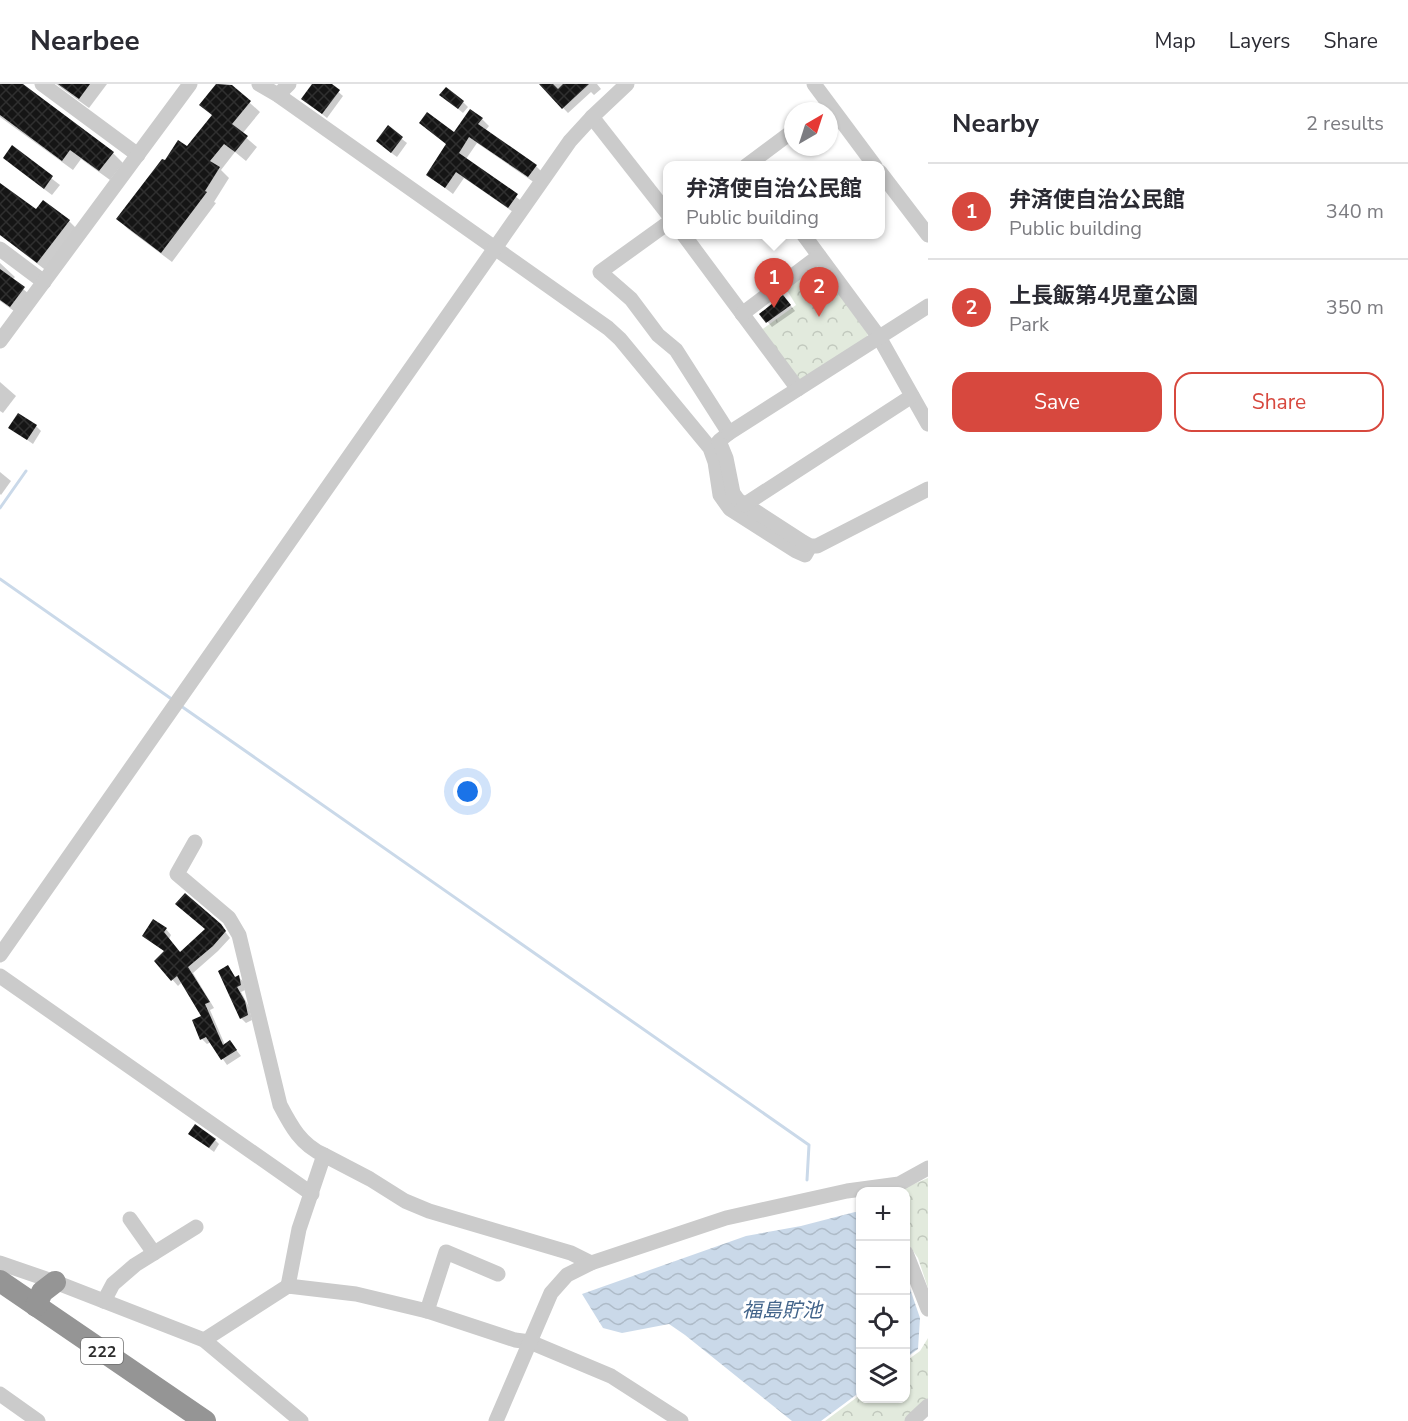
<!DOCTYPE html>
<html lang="en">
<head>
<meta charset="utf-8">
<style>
	:root { --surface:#fff; --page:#f7f7f7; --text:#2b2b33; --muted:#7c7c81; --line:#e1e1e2; --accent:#d7483e }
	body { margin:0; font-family:"Nunito Sans","Noto Sans JP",sans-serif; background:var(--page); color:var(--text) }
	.controls { position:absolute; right:18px; bottom:18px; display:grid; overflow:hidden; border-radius:12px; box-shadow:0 2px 4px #0004 }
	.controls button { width:54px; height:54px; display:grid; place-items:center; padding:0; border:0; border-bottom:2px solid var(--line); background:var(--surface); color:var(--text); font:30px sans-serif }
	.compass { position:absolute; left:784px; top:18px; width:54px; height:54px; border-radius:50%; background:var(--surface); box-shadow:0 2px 4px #0004; rotate:39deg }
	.you { position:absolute; left:468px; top:708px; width:21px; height:21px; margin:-15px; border:4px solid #fff; border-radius:50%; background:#1a73e8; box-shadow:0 0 0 9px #1a73e833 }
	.badge { display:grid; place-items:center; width:39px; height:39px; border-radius:50%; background:var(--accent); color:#fff; font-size:20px; font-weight:700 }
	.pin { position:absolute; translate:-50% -50px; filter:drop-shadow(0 2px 3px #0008) }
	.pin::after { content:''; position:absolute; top:32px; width:21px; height:18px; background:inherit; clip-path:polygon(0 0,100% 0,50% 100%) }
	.popup { position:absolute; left:663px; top:77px; width:222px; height:78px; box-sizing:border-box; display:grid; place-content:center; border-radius:12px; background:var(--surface); filter:drop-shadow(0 2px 4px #0005); font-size:20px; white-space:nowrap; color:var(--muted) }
	.popup b { font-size:22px; color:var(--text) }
	.popup::after { content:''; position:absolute; left:50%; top:100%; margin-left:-12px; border:12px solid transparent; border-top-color:var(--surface) }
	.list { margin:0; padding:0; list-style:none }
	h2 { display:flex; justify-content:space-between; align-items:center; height:78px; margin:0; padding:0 24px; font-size:26px }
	h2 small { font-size:20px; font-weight:400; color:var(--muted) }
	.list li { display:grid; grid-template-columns:39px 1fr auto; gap:18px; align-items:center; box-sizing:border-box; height:96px; padding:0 24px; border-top:2px solid var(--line) }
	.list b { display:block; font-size:22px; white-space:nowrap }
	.list p { margin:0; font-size:20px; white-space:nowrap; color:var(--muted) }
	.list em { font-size:20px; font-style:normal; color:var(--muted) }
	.actions { display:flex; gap:12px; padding:18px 24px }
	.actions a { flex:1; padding:14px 0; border:2px solid var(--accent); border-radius:18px; text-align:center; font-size:21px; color:var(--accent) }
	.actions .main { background:var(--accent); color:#fff }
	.icon { flex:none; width:33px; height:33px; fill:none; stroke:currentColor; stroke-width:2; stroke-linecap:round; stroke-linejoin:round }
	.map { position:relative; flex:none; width:928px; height:1337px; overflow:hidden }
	header { display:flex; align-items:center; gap:36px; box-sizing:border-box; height:84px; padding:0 30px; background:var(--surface); border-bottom:2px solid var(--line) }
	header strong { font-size:28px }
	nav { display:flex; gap:33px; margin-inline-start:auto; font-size:21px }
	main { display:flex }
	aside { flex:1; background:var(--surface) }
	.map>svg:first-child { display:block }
	.park { fill:url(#park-crowns) }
	.water { fill:url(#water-waves) }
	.shadow { fill:#0003 }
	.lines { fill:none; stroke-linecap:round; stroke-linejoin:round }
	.stream { stroke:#cad9e9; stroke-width:3 }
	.building { fill:url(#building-cross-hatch) }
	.minor { stroke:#cbcbcb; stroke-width:15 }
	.highway { stroke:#959595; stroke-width:22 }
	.labels { text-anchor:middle; stroke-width:6; stroke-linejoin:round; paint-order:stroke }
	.shield { fill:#fff; stroke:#6d6d6d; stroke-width:1.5 }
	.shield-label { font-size:16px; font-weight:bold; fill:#2e2e2e }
	.water-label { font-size:20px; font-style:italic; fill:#42648a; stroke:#fff }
</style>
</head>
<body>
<header>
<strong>Nearbee</strong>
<nav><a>Map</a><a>Layers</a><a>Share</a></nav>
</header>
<main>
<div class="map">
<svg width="928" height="1337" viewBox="0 0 928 1337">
	<defs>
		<pattern id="park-crowns" width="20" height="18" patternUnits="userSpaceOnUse" patternTransform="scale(1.5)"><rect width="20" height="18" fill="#e2eadd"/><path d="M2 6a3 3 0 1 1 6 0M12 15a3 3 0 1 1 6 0" fill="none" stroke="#c2c9be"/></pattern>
		<pattern id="water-waves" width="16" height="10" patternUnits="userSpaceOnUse" patternTransform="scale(1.5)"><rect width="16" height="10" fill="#cad9e9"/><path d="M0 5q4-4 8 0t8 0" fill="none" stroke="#aebbc8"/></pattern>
		<pattern id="building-cross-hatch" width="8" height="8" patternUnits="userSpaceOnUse" patternTransform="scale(1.5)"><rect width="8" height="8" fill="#151515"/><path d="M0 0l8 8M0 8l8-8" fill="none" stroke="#2f2f2f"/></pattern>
	</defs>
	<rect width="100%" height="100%" fill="#fff"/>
	<g class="park">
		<polygon points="815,181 821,182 869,247 867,253 803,296 797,295 760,247 796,221 785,203"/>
		<polygon points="928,1094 928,1204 918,1174 906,1157 906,1108 895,1108"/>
		<polygon points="928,1254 928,1316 905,1337 825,1337 860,1311 860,1314 906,1314 906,1277 920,1267"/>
	</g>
	<g class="water">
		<polygon points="855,1128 860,1129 860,1308 821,1337 792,1337 685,1251 669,1240 622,1249 603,1244 582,1210 746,1152 801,1142"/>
		<polygon points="906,1193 920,1234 918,1265 906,1274"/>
	</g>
	<g class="shadow">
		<polygon points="0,0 20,0 113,69 123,79 110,96 81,75 73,86 0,33"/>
		<polygon points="56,0 107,0 89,24"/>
		<polygon points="218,0 231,2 260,28 242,50 257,63 246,77 235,68 221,86 229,94 214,118 216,119 172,178 128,145 118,135 165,78 187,64 213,32 201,21"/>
		<polygon points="314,0 329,0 343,12 327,34 303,15"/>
		<polygon points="544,0 597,0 601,5 594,11 591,8 568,29 542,2"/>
		<polygon points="446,15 463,18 468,23 463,29"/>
		<polygon points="482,35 489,42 485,47 536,82 543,89 535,99 477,59 466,75 524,119 516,130 464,94 453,110 428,91 447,61 421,39 454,50"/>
		<polygon points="388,44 407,59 397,73 382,62"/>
		<polygon points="12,64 60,101 52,111 12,81"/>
		<polygon points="0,100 36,127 69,137 79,147 48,188 0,151"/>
		<polygon points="0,179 15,193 12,196 34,214 21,232 0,217"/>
		<polygon points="788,218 795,227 772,243 761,230"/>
		<polygon points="0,298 16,312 3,329 0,327"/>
		<polygon points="36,342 41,347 33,360 10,344"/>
		<polygon points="0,388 11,397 1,411 0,410"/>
		<polygon points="220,841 230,854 218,867 193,889 214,924 210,926 225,961 230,958 241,972 227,981 211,958 207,960 202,955 204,932 182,898 178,902 156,877 166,868 144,852 166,845 171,851 169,855 181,869"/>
		<polygon points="228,883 236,894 238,893 243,897 245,906 241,908 249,923 252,936 246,939 241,934"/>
		<polygon points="190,1050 215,1056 219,1060 214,1068"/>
	</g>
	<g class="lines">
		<g class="stream">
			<polyline points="0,424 26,387"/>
			<polyline points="0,495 173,616"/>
			<polyline points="181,622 809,1061 807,1096"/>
		</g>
	</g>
	<g class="building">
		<polygon points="0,0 23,0 114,68 99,87 70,66 62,77 0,31"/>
		<polygon points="58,0 90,0 79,15"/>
		<polygon points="216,0 232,1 251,17 232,40 248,52 235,68 224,60 210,77 220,83 205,107 207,108 161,169 116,135 162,75 165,76 178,56 187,62 212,31 199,21"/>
		<polygon points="312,0 332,0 340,6 322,30 301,15"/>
		<polygon points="539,0 553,0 558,5 563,0 589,0 562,25"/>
		<polygon points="446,3 464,17 458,25 439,11"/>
		<polygon points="470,25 483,34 478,40 537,81 528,93 469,53 459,69 518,110 508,124 456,88 445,104 426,91 446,60 419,39 427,28 454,48"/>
		<polygon points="388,41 403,53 391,69 376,57"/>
		<polygon points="12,61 53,92 44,105 3,74"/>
		<polygon points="0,99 36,125 43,116 70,136 37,179 0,151"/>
		<polygon points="0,185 25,203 10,223 0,216"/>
		<polygon points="783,211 791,221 766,239 759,230"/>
		<polygon points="18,329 37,341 27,356 8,344"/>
		<polygon points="185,809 221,840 226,847 213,862 188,883 210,918 205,920 223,961 230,956 237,966 221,976 206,953 200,956 192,936 201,932 177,892 171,897 154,877 164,867 142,852 153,835 167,844 164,848 180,868 205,845 175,820"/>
		<polygon points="228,881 235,893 239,891 241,901 237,903 245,917 248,931 240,935 218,887"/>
		<polygon points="195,1040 216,1055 209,1064 188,1050"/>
	</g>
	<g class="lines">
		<g class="minor">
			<polyline points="42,0 138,71"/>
			<polyline points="259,0 278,11 608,244 620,255 710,364 715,378 720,411 730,425 796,467 805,471 810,462"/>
			<polyline points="814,0 875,82"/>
			<polyline points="278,11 289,0"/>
			<polyline points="592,33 668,130"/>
			<polyline points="746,82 793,47"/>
			<polyline points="880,88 928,151"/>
			<polyline points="668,139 600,188 631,215 658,251 676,266 729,349 719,357 726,374 733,409 738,416 803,458 810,462 817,462 928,405"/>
			<polyline points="683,150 798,305"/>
			<polyline points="803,150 879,253 928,340"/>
			<polyline points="0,165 44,198"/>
			<polyline points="742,230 819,172"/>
			<polyline points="0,257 190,0"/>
			<polyline points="729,349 928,222"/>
			<polyline points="744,421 912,312"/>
			<path d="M195,758L177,790L229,834L239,851L280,1021C291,1042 301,1061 324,1071"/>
			<polyline points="0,871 570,57 592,33 627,0"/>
			<polyline points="0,892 312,1110"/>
			<polyline points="130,1135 154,1169"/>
			<polyline points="906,1169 928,1225"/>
			<polyline points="0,1179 55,1198 204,1256 301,1337"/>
			<polyline points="288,1202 299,1145 324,1071 370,1095 405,1117 429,1127 571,1169 591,1179"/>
			<polyline points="104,1217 113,1200 135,1181 196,1143"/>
			<polyline points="427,1227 446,1168 498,1190"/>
			<polyline points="204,1256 288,1202 356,1210 427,1227 515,1256 530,1258 611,1292 681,1337"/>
			<polyline points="0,1310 38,1337"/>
			<polyline points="496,1337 551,1209 567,1191 591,1179 726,1134 847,1107 899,1100 928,1084"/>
			<polyline points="912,1337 928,1322"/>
		</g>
		<g class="highway">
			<polyline points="0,1197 205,1337"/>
			<polyline points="36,1222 42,1208 55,1198"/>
		</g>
	</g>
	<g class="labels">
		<rect class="shield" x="81" y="1254" width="42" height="26" rx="4.5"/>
		<g class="shield-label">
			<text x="102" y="1273">222</text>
		</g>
		<g class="water-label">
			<text x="782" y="1233">福島貯池</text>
		</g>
	</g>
</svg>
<div class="controls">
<button>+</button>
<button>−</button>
<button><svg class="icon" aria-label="locate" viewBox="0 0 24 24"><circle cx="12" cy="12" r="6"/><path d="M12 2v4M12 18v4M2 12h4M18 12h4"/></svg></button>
<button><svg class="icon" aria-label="layers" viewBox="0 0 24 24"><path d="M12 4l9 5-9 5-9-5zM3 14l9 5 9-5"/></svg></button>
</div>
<svg class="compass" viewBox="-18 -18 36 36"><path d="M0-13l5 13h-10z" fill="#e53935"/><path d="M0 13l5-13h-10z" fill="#7c7c81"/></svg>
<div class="you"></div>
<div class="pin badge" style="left:774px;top:224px">1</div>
<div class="popup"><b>弁済使自治公民館</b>Public building</div>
<div class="pin badge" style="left:819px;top:233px">2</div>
</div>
<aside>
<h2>Nearby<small>2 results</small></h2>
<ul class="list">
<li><span class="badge">1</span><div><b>弁済使自治公民館</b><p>Public building</p></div><em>340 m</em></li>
<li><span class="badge">2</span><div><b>上長飯第4児童公園</b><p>Park</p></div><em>350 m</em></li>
</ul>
<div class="actions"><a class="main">Save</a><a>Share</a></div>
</aside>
</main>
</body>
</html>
